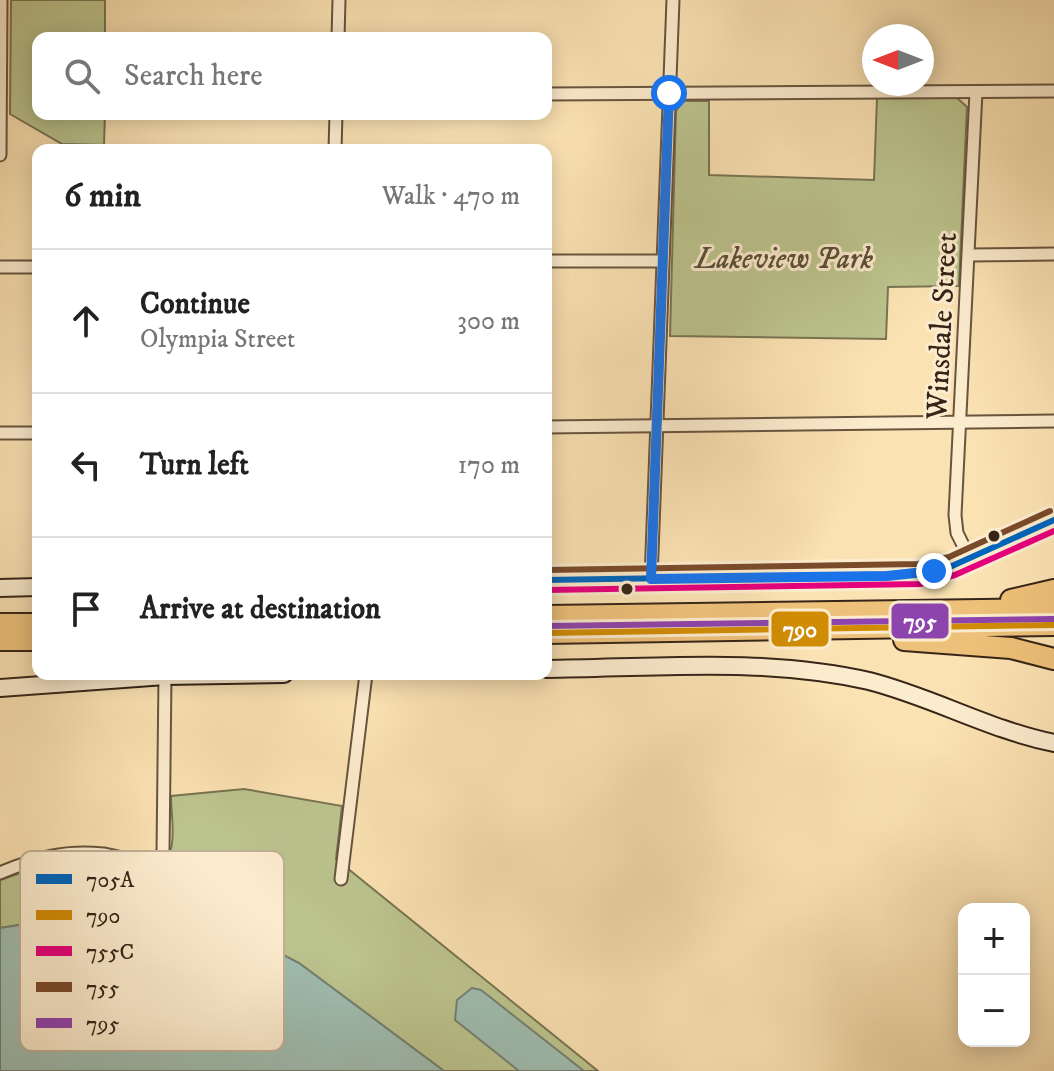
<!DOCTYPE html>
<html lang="en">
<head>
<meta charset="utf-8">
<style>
	:root { --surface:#fff; --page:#f2f2f2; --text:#222; --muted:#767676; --line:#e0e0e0 }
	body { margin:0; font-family:"IM FELL DW Pica",serif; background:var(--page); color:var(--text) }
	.controls { position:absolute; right:24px; bottom:24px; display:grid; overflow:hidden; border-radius:16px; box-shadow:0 4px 20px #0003 }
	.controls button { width:72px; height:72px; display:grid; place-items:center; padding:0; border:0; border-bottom:2px solid var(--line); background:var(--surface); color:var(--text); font:40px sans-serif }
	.compass { position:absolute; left:862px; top:24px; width:72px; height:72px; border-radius:50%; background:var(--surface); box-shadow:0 4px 20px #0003; rotate:270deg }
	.stop { position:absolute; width:24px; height:24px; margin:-18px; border:6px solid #1a73e8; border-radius:50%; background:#fff }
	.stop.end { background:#1a73e8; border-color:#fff; box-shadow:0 2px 8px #0008 }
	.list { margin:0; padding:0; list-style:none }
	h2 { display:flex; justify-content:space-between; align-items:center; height:104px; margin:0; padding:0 32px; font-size:34px }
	h2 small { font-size:26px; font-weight:400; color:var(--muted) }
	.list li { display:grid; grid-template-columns:52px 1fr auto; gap:24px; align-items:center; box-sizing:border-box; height:144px; padding:0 32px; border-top:2px solid var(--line) }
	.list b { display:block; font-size:30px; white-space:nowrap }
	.list p { margin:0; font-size:26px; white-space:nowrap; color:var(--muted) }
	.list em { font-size:26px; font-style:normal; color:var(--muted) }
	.icon { flex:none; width:44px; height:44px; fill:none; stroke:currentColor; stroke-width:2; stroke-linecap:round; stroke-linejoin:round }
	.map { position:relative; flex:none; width:1054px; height:1071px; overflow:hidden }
	.search { position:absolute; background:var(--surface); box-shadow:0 4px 20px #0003; left:32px; top:32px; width:520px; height:88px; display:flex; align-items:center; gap:20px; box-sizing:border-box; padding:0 28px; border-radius:16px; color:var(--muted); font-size:30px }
	.panel { position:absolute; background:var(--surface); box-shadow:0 4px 20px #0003; left:32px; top:144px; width:520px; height:536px; border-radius:16px }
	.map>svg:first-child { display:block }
	.green { fill:#bcc48e; stroke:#797453; stroke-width:2 }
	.water { fill:#9fbdb0; stroke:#758073; stroke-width:2 }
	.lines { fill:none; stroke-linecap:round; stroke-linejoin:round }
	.street-casing { stroke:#67543f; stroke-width:15 }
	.secondary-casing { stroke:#362518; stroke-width:20 }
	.highway-casing { stroke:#362518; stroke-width:24 }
	.street { stroke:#fcecce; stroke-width:11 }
	.secondary { stroke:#fcecce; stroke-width:16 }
	.highway { stroke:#eec17a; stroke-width:20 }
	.bus-1-casing { stroke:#fcecce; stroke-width:12 }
	.bus-2-casing { stroke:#fcecce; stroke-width:12 }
	.bus-3-casing { stroke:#fcecce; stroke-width:12 }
	.bus-4-casing { stroke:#fcecce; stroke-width:12 }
	.bus-5-casing { stroke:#fcecce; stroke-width:12 }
	.bus-1 { stroke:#0065bd; stroke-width:6 }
	.bus-2 { stroke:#d08c05; stroke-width:6 }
	.bus-3 { stroke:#e5007d; stroke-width:6 }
	.bus-4 { stroke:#7a4b2a; stroke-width:6 }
	.bus-5 { stroke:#8e44ad; stroke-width:6 }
	.route { stroke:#1a73e8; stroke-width:10 }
	.bus-dot { fill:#362518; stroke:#fcecce; stroke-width:3 }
	.labels { text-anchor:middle; stroke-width:6; stroke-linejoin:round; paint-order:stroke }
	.park-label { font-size:30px; font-style:italic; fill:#584d36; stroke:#fcecce }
	.street-label { font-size:30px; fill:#362518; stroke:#fcecce }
	.key { fill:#fcecce; stroke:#c1b097; stroke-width:2 }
	.key-label { font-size:22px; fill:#362518 }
	.line-badge { stroke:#fcecce; stroke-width:3 }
	.badge-label { font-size:22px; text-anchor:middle; font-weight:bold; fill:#fff }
</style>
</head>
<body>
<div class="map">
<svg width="1054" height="1071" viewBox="0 0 1054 1071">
	<rect width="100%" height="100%" fill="#fbe2b3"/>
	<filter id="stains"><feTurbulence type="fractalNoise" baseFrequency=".0025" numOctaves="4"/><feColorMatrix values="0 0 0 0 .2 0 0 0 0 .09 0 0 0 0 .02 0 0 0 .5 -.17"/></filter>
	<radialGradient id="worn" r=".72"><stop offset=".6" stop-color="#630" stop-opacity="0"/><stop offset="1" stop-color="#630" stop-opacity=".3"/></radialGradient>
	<g class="green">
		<polygon points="11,0 105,0 105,38 38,38 38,114 105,114 104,145 62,144 10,114"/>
		<polygon points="956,97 967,107 959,286 888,287 886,339 670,336 676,111 683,101 709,101 709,175 874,180 877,98"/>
		<path d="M244,789L342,806L336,859L598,1071H444L299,963L217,921H45L0,928V880L44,865L80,858L157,870C180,855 171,820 171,796Z"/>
	</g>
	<g class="water">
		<polygon points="45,921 217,921 299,963 444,1071 0,1071 0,928"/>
		<polygon points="472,988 481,990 584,1071 519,1071 455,1020 457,1000"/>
	</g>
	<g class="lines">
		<g class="street-casing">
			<g id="street">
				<polyline points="338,38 339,0"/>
				<polyline points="546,94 1054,91"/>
				<polyline points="335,150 336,114"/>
				<polyline points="0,155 1,0"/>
				<polyline points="969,255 1054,254"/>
				<polyline points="546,261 662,261"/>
				<polyline points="0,267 38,267"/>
				<polyline points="546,427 1054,421"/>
				<polyline points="0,433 38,433"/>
				<polyline points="970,559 957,533 955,515 976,92"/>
				<polyline points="651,579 673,0"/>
				<path d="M0,873C35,858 65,850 103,854C120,857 151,867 163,853L165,676"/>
				<polyline points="341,879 366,674"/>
			</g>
		</g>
		<g class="secondary-casing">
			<g id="secondary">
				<polyline points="546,580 919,574 952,566 1054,520"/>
				<polyline points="0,588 38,587"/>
				<path d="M546,669C653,668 764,657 869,681C932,697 990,730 1054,743"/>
				<polyline points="0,688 165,676 284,674"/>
			</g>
		</g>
		<g class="highway-casing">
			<g id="highway">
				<polyline points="1011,600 1054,590"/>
				<polyline points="546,616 1054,609"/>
				<polyline points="0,624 38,624"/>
				<polyline points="546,633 1054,625"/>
				<polyline points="0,640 38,640"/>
				<polyline points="904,640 1011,648 1054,659"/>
			</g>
		</g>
		<use href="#street" class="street"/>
		<use href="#secondary" class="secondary"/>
		<use href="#highway" class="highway"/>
		<g class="bus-1-casing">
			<polyline id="bus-1" points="546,580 919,574 952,566 1054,520"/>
		</g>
		<g class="bus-2-casing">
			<polyline id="bus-2" points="546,633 1054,625"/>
		</g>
		<g class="bus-3-casing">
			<polyline id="bus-3" points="546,590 920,584 955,575 1054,531"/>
		</g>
		<g class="bus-4-casing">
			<polyline id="bus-4" points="546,570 918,564 949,557 1050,511"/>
		</g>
		<g class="bus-5-casing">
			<polyline id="bus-5" points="546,626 1054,619"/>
		</g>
		<use href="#bus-1" class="bus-1"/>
		<use href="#bus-2" class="bus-2"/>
		<use href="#bus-3" class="bus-3"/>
		<use href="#bus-4" class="bus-4"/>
		<use href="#bus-5" class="bus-5"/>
	</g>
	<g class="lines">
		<polyline class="route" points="669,93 651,579 887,576 934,571"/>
	</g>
	<g class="bus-dot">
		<circle cx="994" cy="536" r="7"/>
		<circle cx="627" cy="589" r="7"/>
	</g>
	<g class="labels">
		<g class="park-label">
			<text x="784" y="268">Lakeview Park</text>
		</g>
		<g class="street-label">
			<text transform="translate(941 326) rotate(-87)" y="10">Winsdale Street</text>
		</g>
	</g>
	<rect x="20" y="851" width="264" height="200" rx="12" class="key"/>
	<rect x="36" y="874" width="36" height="10" fill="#0065bd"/>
	<rect x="36" y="910" width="36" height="10" fill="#d08c05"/>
	<rect x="36" y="946" width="36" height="10" fill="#e5007d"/>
	<rect x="36" y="982" width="36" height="10" fill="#7a4b2a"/>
	<rect x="36" y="1018" width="36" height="10" fill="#8e44ad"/>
	<g class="key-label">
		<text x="86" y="887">705A</text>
		<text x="86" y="923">790</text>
		<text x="86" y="959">755C</text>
		<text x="86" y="995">755</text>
		<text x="86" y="1031">795</text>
	</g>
	<g class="line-badge">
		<rect x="890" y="602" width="60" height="38" rx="8" fill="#8e44ad"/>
		<rect x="770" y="610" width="60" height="38" rx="8" fill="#d08c05"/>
	</g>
	<g class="badge-label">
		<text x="920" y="629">795</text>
		<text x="800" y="637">790</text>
	</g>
	<rect width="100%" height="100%" filter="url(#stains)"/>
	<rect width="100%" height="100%" fill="url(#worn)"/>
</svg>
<div class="controls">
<button>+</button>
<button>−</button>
</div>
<svg class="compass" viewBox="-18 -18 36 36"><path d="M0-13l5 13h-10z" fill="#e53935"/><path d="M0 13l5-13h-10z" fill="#767676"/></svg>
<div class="stop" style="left:669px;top:93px"></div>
<div class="stop end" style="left:934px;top:571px"></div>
<div class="search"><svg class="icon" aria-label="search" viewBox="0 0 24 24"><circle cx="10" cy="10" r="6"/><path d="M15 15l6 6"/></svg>Search here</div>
<section class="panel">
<h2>6 min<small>Walk · 470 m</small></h2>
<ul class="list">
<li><svg class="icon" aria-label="ahead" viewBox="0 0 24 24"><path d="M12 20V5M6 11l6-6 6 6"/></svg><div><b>Continue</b><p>Olympia Street</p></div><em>300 m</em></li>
<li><svg class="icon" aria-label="left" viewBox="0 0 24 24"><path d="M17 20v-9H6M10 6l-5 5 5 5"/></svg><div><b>Turn left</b></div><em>170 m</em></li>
<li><svg class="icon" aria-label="arrive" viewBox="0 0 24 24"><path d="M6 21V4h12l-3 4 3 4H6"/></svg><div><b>Arrive at destination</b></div></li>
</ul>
</section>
</div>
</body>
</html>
